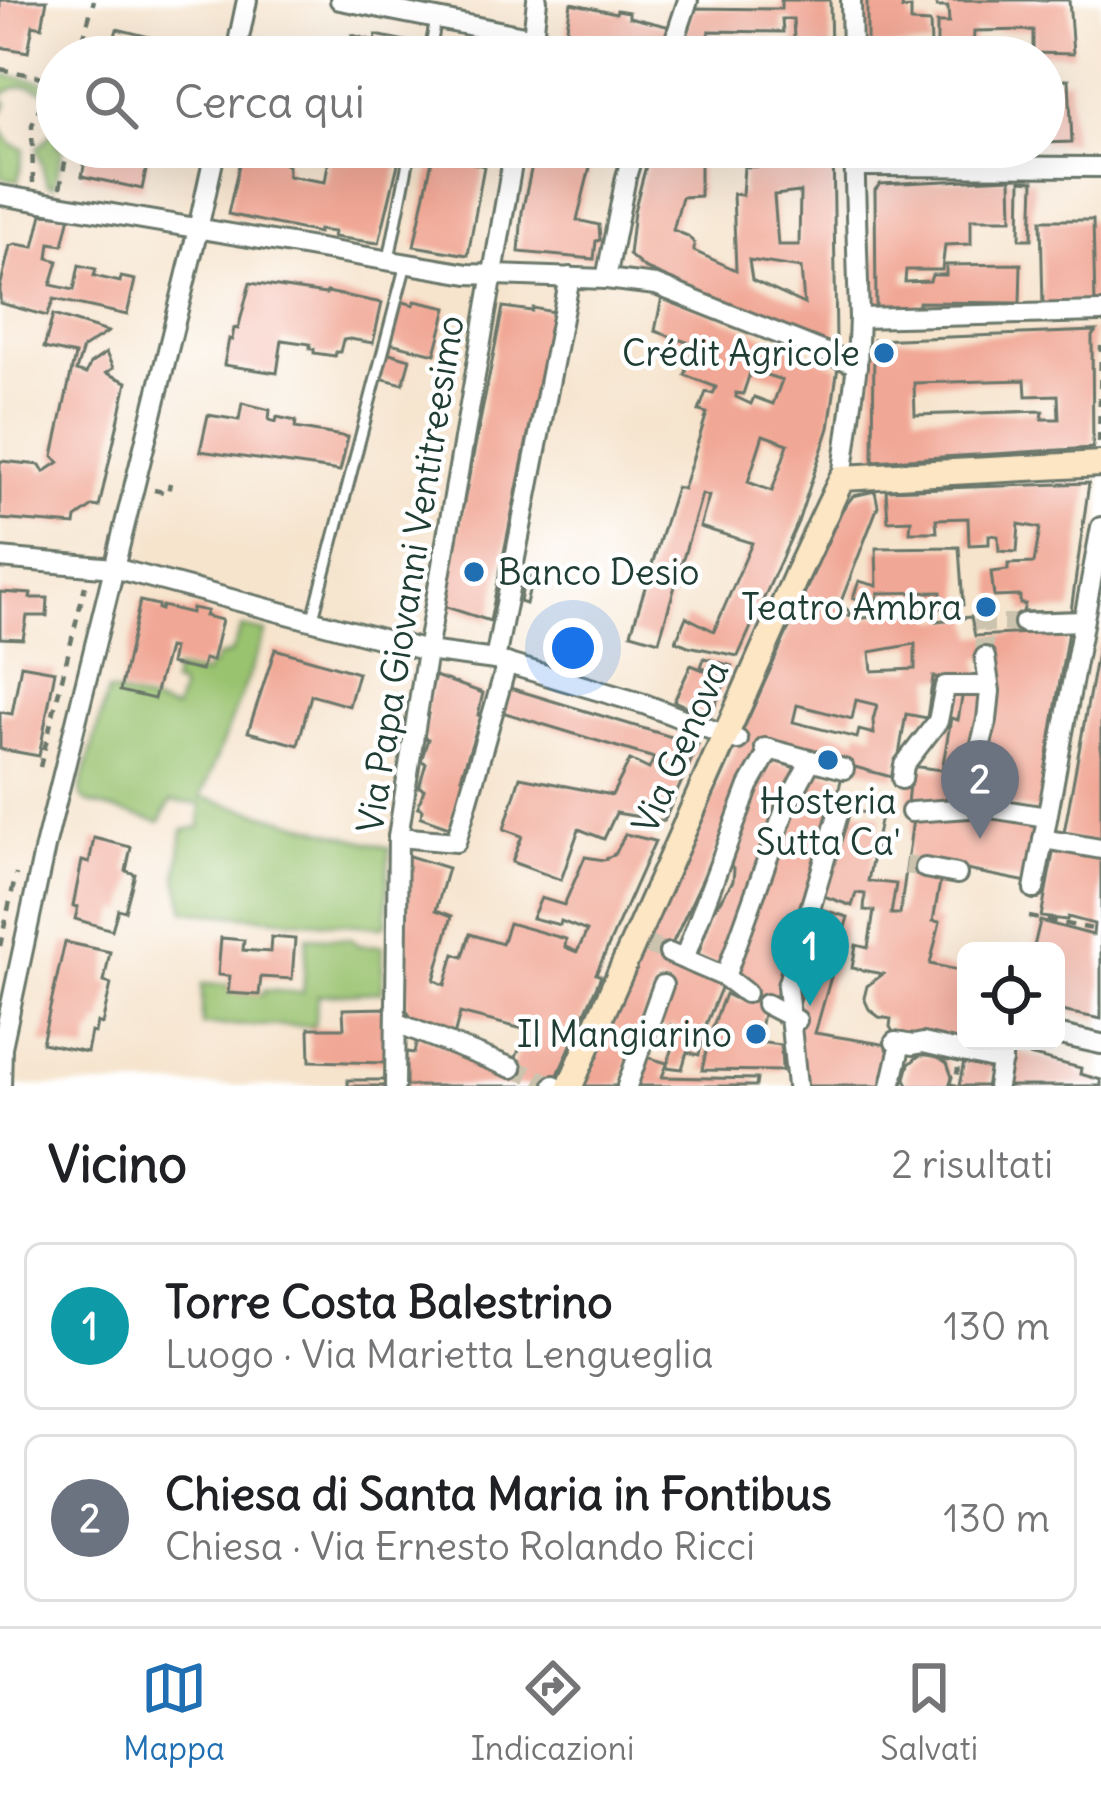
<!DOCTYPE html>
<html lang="it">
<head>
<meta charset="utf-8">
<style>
	:root { --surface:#fff; --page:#f6f6f6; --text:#202124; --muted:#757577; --line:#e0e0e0; --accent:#1f6fb2 }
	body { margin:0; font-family:Delius,sans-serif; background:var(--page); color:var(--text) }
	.controls { position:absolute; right:36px; bottom:36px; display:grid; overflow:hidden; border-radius:18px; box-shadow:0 12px 48px #0002 }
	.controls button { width:108px; height:108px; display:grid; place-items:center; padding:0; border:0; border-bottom:3px solid var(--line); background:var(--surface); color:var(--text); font:60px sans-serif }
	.you { position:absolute; left:573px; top:648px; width:42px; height:42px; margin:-30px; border:9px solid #fff; border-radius:50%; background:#1a73e8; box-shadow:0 0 0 18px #1a73e833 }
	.badge { display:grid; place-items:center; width:78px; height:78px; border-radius:50%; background:var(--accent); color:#fff; font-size:39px; font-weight:700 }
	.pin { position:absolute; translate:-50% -99px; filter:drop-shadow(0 3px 6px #0008) }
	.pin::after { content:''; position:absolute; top:63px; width:42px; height:36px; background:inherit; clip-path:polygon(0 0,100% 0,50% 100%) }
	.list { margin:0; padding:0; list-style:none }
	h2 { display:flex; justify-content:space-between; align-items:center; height:156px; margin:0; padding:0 48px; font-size:51px }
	h2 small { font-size:39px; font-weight:400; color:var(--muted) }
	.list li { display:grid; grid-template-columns:78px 1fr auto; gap:36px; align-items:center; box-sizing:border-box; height:168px; margin:0 24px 24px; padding:0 24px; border:3px solid var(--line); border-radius:18px }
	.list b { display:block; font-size:45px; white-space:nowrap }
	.list p { margin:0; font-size:39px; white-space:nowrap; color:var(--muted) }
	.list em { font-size:39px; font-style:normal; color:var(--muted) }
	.icon { flex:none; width:66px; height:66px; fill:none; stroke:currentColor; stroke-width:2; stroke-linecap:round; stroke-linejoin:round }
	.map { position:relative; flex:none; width:1101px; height:1086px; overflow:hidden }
	.search { position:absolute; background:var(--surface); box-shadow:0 12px 48px #0002; left:36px; right:36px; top:36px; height:132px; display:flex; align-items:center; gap:30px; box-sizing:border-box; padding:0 42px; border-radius:66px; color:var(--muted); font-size:45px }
	.sheet { height:540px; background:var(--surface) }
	nav { display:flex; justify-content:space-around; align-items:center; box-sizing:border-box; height:168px; border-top:3px solid var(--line); background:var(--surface); font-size:33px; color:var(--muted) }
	nav a { display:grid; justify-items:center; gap:6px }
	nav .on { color:var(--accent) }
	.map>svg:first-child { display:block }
	.green { fill:#9ac36f; stroke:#5c8052; stroke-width:3 }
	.building { fill:#f1a795; fill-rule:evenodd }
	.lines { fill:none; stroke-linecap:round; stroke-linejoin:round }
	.street-tunnel { stroke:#cbc3ae; stroke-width:18; stroke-dasharray:18 9; stroke-linecap:butt }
	.lane-casing { stroke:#6a776a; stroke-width:15 }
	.street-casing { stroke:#6a776a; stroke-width:24 }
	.secondary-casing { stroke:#6a776a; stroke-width:30 }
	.path { stroke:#6a776a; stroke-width:4.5; stroke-dasharray:9 9; stroke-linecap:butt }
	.lane { stroke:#fff; stroke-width:9 }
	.street { stroke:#fff; stroke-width:18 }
	.secondary { stroke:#fce6c4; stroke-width:24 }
	.poi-dot { fill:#1f6fb2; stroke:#fff; stroke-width:4.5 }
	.labels { text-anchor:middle; stroke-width:9; stroke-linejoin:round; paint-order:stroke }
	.poi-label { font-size:36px; fill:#1f3d34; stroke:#fff; text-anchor:end }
	.street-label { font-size:36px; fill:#1f3d34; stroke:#fff }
</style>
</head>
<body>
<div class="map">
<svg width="1101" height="1086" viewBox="0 0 1101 1086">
	<rect width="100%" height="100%" fill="#fff"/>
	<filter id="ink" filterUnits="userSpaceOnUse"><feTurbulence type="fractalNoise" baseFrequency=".00833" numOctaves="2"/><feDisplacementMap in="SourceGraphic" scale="24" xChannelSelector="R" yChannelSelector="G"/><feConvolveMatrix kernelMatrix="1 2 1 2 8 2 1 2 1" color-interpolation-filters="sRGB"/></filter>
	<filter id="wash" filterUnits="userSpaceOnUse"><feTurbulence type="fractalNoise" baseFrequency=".004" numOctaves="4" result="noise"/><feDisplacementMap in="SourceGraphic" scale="48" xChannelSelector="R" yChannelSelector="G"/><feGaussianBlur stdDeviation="2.7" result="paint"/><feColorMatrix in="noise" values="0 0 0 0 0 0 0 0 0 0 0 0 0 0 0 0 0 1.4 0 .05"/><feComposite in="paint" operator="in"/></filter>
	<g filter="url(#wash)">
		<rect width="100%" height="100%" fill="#f6e4cd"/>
		<g class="green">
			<path d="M0,74L55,84L48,93C32,84 15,83 1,97L7,103L0,117Z"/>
			<path d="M57,108V147H63L54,186L47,184L37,147C51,139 57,126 52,111Z"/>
			<polygon points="0,127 11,144 24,149 18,181 0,177"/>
			<polygon points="242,627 266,632 201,797 389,848 386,925 381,927 185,911 177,878 183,830 200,827 201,804 171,801 160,822 88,803 81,797 81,787 108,691 175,710 181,693 179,686 172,684 175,670 206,675 207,665 213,666 217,658 231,653"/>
			<polygon points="307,937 351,939 358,945 383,946 382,992 318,995 314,1026 202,1025 202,984 229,985 229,993 263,995 264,990 303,993"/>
		</g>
		<g id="blocks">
			<g class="building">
				<polygon points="0,0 47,0 42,27 33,25 28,52 0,47"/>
				<polygon points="781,0 830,0 831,57 795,57 793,19 782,19 783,32 709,31 710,57 678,57 692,8 781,9"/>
				<polygon points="867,0 903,0 902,9 911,8 911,22 930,23 931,46 867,48"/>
				<polygon points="936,0 1069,0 1073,54 1033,53 1033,30 974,31 973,57 937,57 937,23 949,23 948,7 937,7"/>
				<polygon points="571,3 616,13 617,10 629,12 629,17 675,28 668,54 566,33"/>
				<polygon points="117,29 158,39 153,57 109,57"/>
				<polygon points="352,35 375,41 376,35 410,42 409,48 417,49 416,57 348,57"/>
				<polygon points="1069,79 1072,142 1044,143 1044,81"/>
				<polygon points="88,147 151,147 142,189 82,176"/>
				<polygon points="243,147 287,147 284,164 288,166 288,176 325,182 331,147 402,147 379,243 333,237 334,232 318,230 318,233 228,214"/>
				<polygon points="536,147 595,147 577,220 599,225 600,240 596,241 594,259 519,252 522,212"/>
				<path d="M651,147H700V196L682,197L673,230L688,236L694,243V251L736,270L733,194L742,195L744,167L798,165V147H833L836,339L832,344L738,308L644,268L629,255L634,211ZM800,192L799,245H778L774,195ZM749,260L801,268L804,304L752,280Z"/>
				<rect x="872" y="147" width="49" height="5"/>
				<polygon points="451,154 473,159 472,163 484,166 468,255 414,246 433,155 450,159"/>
				<polygon points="1011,178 1012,219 971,219 971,244 945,245 942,270 906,270 905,282 930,281 932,275 946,275 946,265 1021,264 1020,303 919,302 918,309 876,308 875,190 880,184"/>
				<polygon points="1021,180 1034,181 1032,239 1020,239"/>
				<polygon points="42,214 70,216 63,245 50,243 48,258 58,261 51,285 74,290 79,265 96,269 94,276 120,282 121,277 135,280 127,315 54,299 47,316 0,303 0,288 10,246 16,244 34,247"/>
				<polygon points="1041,220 1093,220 1095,305 1043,306"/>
				<polygon points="250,283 326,294 327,292 382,303 373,343 350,339 343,340 340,352 336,352 335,356 314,353 314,349 310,349 310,344 282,340 277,373 224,365 229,339 232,340 234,328 238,329"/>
				<path d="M662,297L678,300L838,367L829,428L798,522L738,656L688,646L676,641L686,617L714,631L752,543L700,527L709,496L702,494L659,641L631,633L676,487L683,489L707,413L699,411L706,392L713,394L716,387L685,375L695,345L655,331ZM751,370L782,380L773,404L754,397L751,404L736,397V393L743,394ZM763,435L788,444L772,491L748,482Z"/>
				<polygon points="400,301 414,305 415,301 447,308 435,354 390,343"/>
				<polygon points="503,307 532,311 533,308 553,312 490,621 443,606"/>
				<polygon points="53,315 108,332 83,348 76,371 86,374 90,364 106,353 113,368 106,373 127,382 99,507 93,506 76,518 75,525 0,519 0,461 40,465 44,472 59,462 53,456 75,355 44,348"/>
				<path d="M1096,331L1092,336L1093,448L873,461L874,340ZM1025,380L1026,396L1058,395L1059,419H1042L1043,411L915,415L914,383Z"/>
				<polygon points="386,352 410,359 403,384 380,378"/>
				<polygon points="242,403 270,410 269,420 276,422 277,417 296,421 295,428 348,437 340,471 200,451 208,415 239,420"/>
				<polygon points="1089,483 1071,611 1023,612 1025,604 1020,604 1020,596 994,597 991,572 1008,570 1008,564 1034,563 1040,528 1019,524 1017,552 999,551 998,536 989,535 989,544 969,545 968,518 936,519 937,532 910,532 911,520 888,521 886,490"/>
				<path d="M875,491L878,506L840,604L850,612L848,616L865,618L931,604L936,621L971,617L975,636L1068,631L1039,811L1009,806L1010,801L966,796L965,805L937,807L907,803L911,766L942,770L951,718L958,720L963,692H988L984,721L968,775L978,776L990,723L996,721L991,655L978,659L981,682L933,677L927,718L906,714L895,778L782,747L783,744L768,740L666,957L710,974L723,983L703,1032L710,1034L725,994L742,1002L750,985L730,975L761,882L810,770L842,776L821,862L774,1003L766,1000L757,1042L781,1045L782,1071L702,1070L708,1043H702L699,1055L687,1052L682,1069L666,1067L662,1077L757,1079L756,1086H633L643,1056L667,1063L666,1067L680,1029L671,1025L669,1031L656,1023L670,988L656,982L619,1086H583L842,510L853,496ZM915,644V669L872,671L870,652ZM856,700L877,705L873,720L874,734L859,730L857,738L793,722L797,705L852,719Z"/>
				<polygon points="959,547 963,605 942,608 941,592 878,593 877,604 853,598 859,581 877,586 876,548"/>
				<polygon points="526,570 531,572 529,580 531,582 526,604 520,602"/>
				<polygon points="0,592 31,594 30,598 48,598 47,616 27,616 23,639 0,638"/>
				<polygon points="140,601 158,605 158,609 161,610 162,606 191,613 192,608 207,611 205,616 222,620 212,661 204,659 201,671 170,664 173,649 168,648 154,699 120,691"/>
				<polygon points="1099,642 1101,643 1101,844 1063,838"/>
				<polygon points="275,649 358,673 349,706 311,695 298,745 248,732"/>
				<polygon points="704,658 732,666 710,717 674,701 691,665 716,675 701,667"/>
				<polygon points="21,665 55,671 39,756 0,749 0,712 12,714"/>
				<polygon points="435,676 483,693 478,715 481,716 461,777 466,778 449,827 421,817 422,809 418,807 424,789 419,787 426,763 421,761 428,739 421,737 428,714 424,713"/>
				<polygon points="510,688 698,745 664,821 616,813 604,839 579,829 561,880 512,862 522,836 504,829 520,777 612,795 630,760 649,769 654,758 502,712"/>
				<polygon points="775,761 801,770 725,968 697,958 710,916 733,881 734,869 731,866 750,786"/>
				<polygon points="846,809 881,816 868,881 896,884 891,914 900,914 913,819 960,810 1038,825 1027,882 926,862 941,877 933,921 940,922 930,964 966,972 966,1041 982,1041 980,1050 911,1034 905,1039 896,1036 890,1027 891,1019 879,1017 869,1009 864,998 867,986 883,974 852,968 856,945 868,948 874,911 864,910 865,894 856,893 852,906 821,895"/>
				<polygon points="625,834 655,841 596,974 601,976 553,1086 406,1086 406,1052 414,1053 418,1035 510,1072 527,1030 460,1013 453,1040 415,1023 406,1010 406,855 448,868 436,910 452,916 434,980 445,985 454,954 463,957 470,934 502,944 509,923 566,939 565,947 577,952 587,931 561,921 560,925 532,918 541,898 564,905 585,857 604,860 616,853"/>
				<polygon points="94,838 131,847 126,871 135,874 125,911 118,909 112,930 75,919 78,907 73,906 82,861 89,863"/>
				<polygon points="1054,848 1101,856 1101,1019 1056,1010 1056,951 1033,951 1040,921 1093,935 1094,924 1068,917 1067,920 1041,917"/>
				<polygon points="817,908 848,917 815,1033 894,1046 885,1086 802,1086 796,1013 803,993 793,989"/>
				<polygon points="271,937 295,939 292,979 261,977 259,995 228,993 230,976 218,975 221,938 244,940 243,950 270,952"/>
				<polygon points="65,942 110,952 104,982 111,984 102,1024 97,1022 95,1033 91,1032 87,1052 42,1043"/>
				<polygon points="386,1008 386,1063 310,1061 309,1028 344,1028 343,1009"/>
				<polygon points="1009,1050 1081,1068 1080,1074 1101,1080 1101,1086 1002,1086"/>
				<polygon points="920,1055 935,1055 947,1063 952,1077 949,1086 908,1086 905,1078 909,1064"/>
				<polygon points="965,1057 993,1063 989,1086 959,1086"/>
				<rect x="348" y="1080" width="39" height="6"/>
			</g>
		</g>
	</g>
	<g filter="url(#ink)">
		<use href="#blocks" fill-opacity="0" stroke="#6a776a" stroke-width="3"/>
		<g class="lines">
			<g class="street-tunnel">
				<polyline points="985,657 983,623 1024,623"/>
				<polyline points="971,797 973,775"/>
				<polyline points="906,865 925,868"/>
				<polyline points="646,944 669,953"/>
				<polyline points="512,1068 554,1085"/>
			</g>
			<g class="lane-casing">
				<g id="lane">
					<polyline points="429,57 436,19"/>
					<polyline points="479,147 514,154"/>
					<polyline points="389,259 411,147"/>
					<polyline points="313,618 406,264"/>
				</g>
			</g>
			<g class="street-casing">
				<g id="street">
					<polyline points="340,0 631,57"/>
					<polyline points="851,0 852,57"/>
					<polyline points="235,57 247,0"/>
					<polyline points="531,57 537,0"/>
					<polyline points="669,57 688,0"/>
					<polyline points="854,166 1101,167"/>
					<polyline points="0,195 468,274 606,279 656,285 857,365"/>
					<polyline points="606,279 626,177 635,147"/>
					<polyline points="859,318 1101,312"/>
					<polyline points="842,478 857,365 859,318 854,147"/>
					<polyline points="0,558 114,568 427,651 495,660 644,704 738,740"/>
					<polyline points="1024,623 1083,621"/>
					<polyline points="495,660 570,277"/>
					<polyline points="765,748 844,769"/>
					<polyline points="973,775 987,720 990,691 985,657"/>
					<polyline points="902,779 904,765 938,721 945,686 987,686"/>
					<polyline points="911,812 984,807 1047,817"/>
					<polyline points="398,837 456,842 507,663"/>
					<polyline points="1043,839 1101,849"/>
					<polyline points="925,868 957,874"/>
					<polyline points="1034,889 1101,527"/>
					<polyline points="669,953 725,977 746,993"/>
					<polyline points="684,959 749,786 770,749"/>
					<polyline points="725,977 786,807 811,760"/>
					<polyline points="766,1004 797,1020"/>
					<polyline points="397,1023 512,1068"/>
					<polyline points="1056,1034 1101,1044"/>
					<polyline points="895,1042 913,1045 923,1043 1002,1061"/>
					<polyline points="554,1085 556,1086"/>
					<polyline points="1,1086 2,1047 45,847 198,229 216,147"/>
					<polyline points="395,1086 398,837 427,651 515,147"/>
					<polyline points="627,1086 663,985"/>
					<polyline points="797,1086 787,986 840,808"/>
					<polyline points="891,1086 901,1043"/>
					<polyline points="997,1086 1005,1041"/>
				</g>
			</g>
			<g class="secondary-casing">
				<polyline id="secondary" points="570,1086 797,574 842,478 1101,464"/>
			</g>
			<g class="path">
				<polyline points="78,57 94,0"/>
				<polyline points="0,69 57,80"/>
				<polyline points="33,183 32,125 39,109 57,96"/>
				<polyline points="60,188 68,147"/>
				<polyline points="1099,442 1101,346"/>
				<polyline points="154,490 168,493 170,483"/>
				<polyline points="40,767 85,586"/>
				<polyline points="1029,917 1093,929"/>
				<polyline points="0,946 16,874"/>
				<polyline points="949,1084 955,1086 958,1068"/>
			</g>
			<use href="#lane" class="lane"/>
			<use href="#street" class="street"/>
			<use href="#secondary" class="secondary"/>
		</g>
	</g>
	<g class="poi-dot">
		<circle cx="884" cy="353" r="12"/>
		<circle cx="474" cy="572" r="12"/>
		<circle cx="986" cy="607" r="12"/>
		<circle cx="828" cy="760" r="12"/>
		<circle cx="756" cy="1034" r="12"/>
	</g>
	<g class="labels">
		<g class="poi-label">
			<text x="860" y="366">Crédit Agricole</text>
			<text x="498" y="585" text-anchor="start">Banco Desio</text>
			<text x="962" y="620">Teatro Ambra</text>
			<text x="828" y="814" text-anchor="middle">Hosteria<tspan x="828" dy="41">Sutta Ca'</tspan></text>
			<text x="732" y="1047">Il Mangiarino</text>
		</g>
		<g class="street-label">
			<text transform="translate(410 574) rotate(-81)" y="13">Via Papa Giovanni Ventitreesimo</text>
			<text transform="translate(680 747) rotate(-66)" y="13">Via Genova</text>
		</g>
	</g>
</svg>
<div class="controls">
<button><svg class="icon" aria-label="locate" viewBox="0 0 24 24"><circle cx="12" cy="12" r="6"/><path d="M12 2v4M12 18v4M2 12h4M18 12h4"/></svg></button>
</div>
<div class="you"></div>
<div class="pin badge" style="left:810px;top:1006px;background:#0f9aa8">1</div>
<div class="pin badge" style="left:980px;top:839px;background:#6b7280">2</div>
<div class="search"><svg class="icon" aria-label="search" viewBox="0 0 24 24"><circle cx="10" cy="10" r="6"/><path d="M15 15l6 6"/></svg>Cerca qui</div>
</div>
<section class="sheet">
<h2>Vicino<small>2 risultati</small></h2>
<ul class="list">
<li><span class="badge" style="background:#0f9aa8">1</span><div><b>Torre Costa Balestrino</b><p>Luogo · Via Marietta Lengueglia</p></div><em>130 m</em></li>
<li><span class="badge" style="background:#6b7280">2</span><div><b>Chiesa di Santa Maria in Fontibus</b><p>Chiesa · Via Ernesto Rolando Ricci</p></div><em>130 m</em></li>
</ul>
</section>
<nav>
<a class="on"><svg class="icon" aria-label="map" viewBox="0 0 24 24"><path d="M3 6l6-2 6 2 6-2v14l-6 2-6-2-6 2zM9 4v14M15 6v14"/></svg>Mappa</a>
<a><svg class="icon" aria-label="directions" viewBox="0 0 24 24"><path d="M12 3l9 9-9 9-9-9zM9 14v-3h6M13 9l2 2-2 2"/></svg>Indicazioni</a>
<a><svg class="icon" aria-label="saved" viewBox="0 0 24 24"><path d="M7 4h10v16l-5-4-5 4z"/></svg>Salvati</a>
</nav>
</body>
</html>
